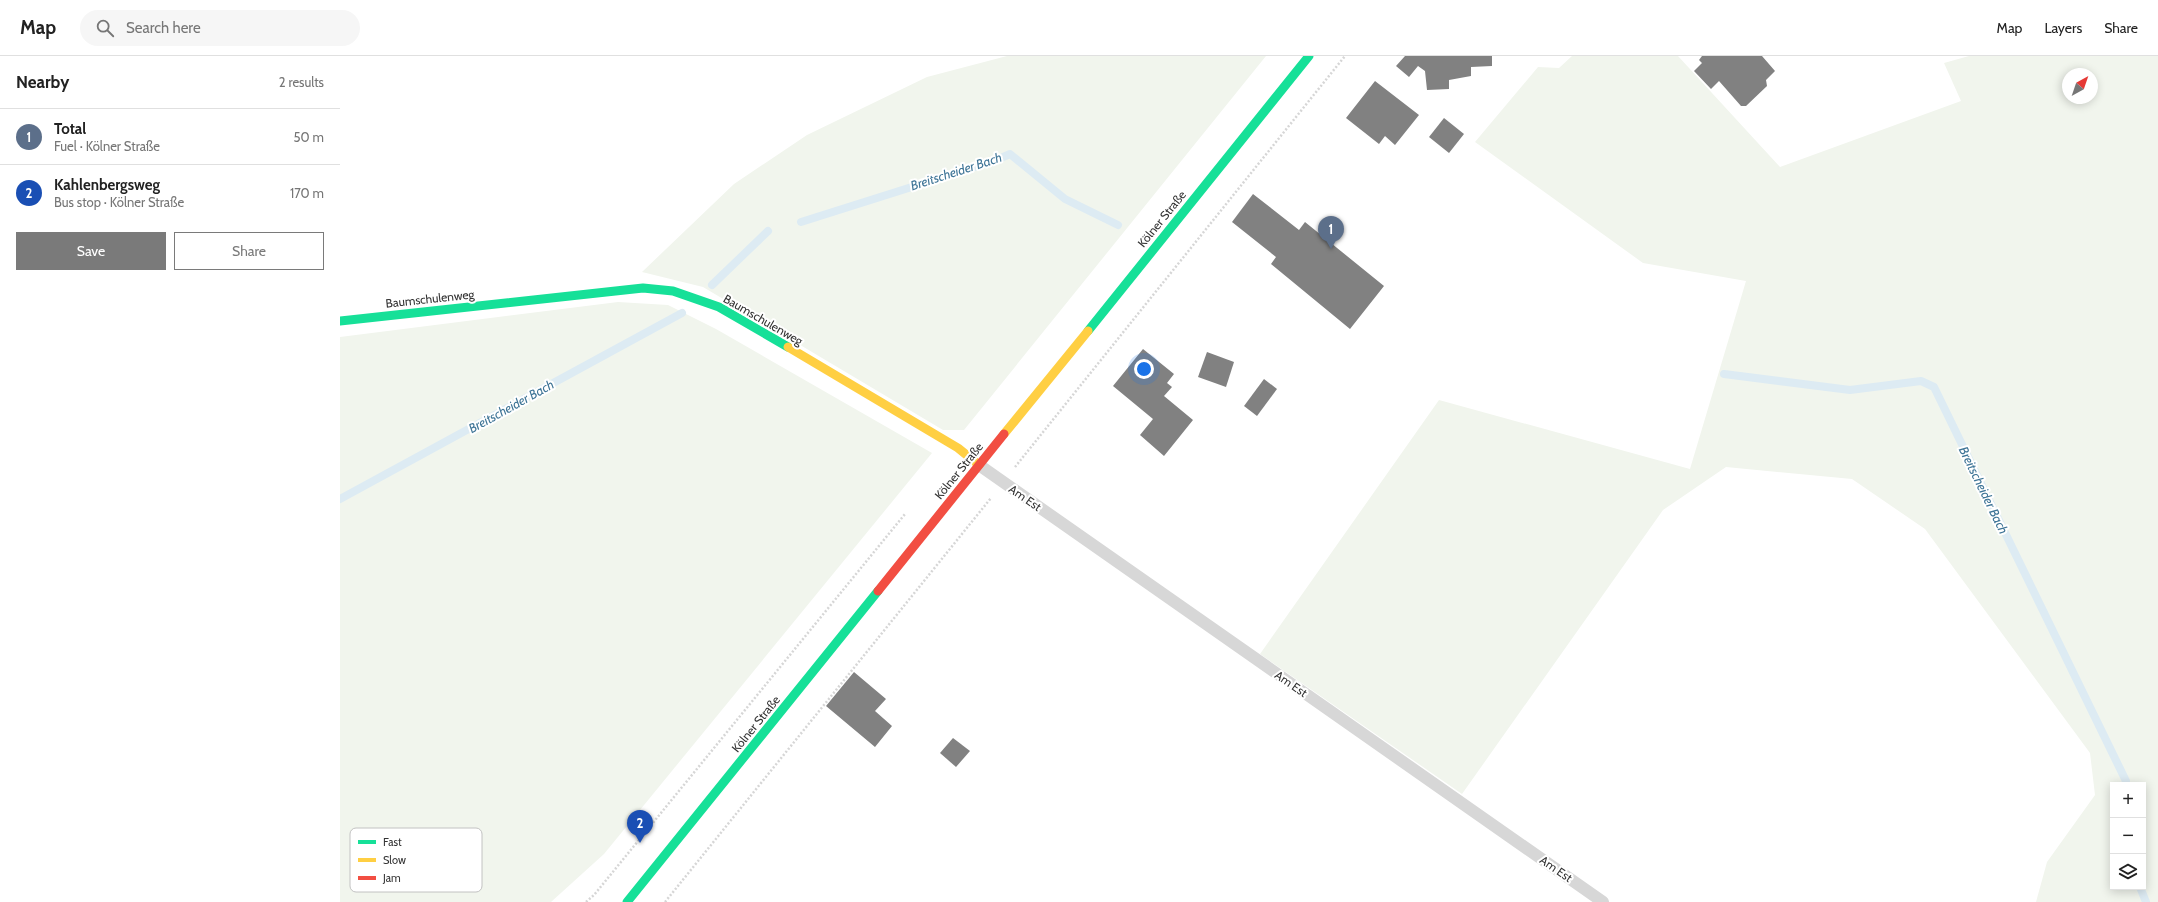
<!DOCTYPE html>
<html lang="en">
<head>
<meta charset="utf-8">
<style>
	:root { --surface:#fff; --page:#f6f6f6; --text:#222; --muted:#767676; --line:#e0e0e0; --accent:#7a7a7a }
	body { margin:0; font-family:Cabin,sans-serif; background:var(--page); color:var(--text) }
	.controls { position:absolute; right:12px; bottom:12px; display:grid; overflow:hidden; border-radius:0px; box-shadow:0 2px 10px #0003 }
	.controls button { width:36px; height:36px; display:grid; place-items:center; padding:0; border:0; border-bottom:1px solid var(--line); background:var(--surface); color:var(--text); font:20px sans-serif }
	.compass { position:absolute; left:1722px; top:12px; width:36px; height:36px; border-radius:50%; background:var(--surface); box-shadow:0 2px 10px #0003; rotate:40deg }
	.you { position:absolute; left:804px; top:313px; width:14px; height:14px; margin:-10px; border:3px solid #fff; border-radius:50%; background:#1a73e8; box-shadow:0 0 0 6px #1a73e833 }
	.badge { display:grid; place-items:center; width:26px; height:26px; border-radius:50%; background:var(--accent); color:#fff; font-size:13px; font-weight:700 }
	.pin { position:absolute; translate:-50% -33px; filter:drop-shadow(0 1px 2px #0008) }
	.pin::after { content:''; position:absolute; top:21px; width:14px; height:12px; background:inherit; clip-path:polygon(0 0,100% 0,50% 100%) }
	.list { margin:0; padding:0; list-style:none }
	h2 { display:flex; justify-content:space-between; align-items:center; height:52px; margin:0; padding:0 16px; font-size:17px }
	h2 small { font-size:13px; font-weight:400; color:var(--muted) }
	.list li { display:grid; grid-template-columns:26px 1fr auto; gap:12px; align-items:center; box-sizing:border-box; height:56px; padding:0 16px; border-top:1px solid var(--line) }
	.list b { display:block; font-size:15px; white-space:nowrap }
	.list p { margin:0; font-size:13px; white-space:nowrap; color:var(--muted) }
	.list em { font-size:13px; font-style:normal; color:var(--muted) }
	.actions { display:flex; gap:8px; padding:12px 16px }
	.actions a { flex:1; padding:9px 0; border:1px solid var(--accent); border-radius:0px; text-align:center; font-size:14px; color:var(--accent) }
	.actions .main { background:var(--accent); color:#fff }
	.icon { flex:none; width:22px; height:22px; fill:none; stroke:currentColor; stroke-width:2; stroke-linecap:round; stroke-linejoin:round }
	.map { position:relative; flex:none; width:1818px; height:846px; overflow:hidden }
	header { display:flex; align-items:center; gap:24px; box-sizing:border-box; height:56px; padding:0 20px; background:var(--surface); border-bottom:1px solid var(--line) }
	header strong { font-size:19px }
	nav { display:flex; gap:22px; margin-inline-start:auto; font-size:14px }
	.search { width:280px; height:36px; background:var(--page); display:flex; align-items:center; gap:10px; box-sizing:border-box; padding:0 14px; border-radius:22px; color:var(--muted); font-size:15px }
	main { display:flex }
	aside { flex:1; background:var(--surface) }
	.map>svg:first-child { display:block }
	.green { fill:#f1f5ed; fill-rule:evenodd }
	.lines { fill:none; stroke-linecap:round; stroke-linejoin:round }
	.stream { stroke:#ddebf3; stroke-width:8 }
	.building { fill:#818181 }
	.path { stroke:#d6d6d6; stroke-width:2.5; stroke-dasharray:2 2; stroke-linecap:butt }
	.lane { stroke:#d7d7d7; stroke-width:12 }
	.fast { stroke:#16e098; stroke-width:9 }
	.slow { stroke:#ffcf43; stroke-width:9 }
	.jam { stroke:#f24e42; stroke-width:9 }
	.labels { text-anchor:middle; stroke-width:4; stroke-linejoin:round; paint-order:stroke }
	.street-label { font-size:12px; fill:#333; stroke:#fff }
	.water-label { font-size:13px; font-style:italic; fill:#3f7597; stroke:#fff }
	.key { fill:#fff; stroke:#c2c2c2; stroke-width:1 }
	.key-label { font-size:11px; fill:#333 }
</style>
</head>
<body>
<header>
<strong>Map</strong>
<div class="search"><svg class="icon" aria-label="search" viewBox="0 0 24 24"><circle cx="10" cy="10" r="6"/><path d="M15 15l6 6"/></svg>Search here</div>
<nav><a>Map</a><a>Layers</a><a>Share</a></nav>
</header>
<main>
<aside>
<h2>Nearby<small>2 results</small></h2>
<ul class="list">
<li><span class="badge" style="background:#5c6f8a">1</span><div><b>Total</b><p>Fuel · Kölner Straße</p></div><em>50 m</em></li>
<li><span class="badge" style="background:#1a4fb4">2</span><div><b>Kahlenbergsweg</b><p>Bus stop · Kölner Straße</p></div><em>170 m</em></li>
</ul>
<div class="actions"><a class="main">Save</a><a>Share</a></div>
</aside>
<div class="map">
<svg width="1818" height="846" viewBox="0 0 1818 846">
	<rect width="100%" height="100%" fill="#fff"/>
	<g class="green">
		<polygon points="667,0 926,0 624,374 603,374 363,231 302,216 394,128 467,79 587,21"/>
		<path d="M1232,0H1338L1440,111L1621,45L1604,7L1629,0H1818V846H1696L1707,806L1755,739L1750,697L1585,473L1512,423L1386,411L1323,454L1122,738L920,598L1099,344L1350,413L1406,225L1303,207L1135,86L1198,11L1219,12ZM1728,18H1752V42H1728ZM1773,729H1803V831H1773Z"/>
		<polygon points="278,246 328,249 376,273 592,397 264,798 211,846 0,846 0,281"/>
	</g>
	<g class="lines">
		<g class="stream">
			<polyline points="461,166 654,105 670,98 725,143 778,169"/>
			<polyline points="372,229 428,175"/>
			<polyline points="1384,318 1510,334 1581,325 1594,331 1786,725 1785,729"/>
			<polyline points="0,443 342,257"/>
			<polyline points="1800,831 1806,846"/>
		</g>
	</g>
	<g class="building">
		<polygon points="1065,0 1152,0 1152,10 1131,11 1131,20 1109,24 1109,33 1087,34 1085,15 1078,10 1069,21 1056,10"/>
		<polygon points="1362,0 1422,0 1435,15 1426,24 1427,30 1406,50 1401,50 1379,25 1371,33 1354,15 1362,7 1359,4"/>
		<polygon points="1035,25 1079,59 1055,89 1045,80 1039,88 1006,62"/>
		<polygon points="1104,62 1124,78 1109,97 1089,81"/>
		<polygon points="913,138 959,174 965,166 1044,230 1010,273 931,208 936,201 892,166"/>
		<polygon points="803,293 834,318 827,327 832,331 824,340 853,364 824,400 800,379 813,363 773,330"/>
		<polygon points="867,296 894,306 886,331 858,321"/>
		<polygon points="924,323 937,333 917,360 904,350"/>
		<polygon points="514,616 546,643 535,655 552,670 535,691 486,650"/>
		<polygon points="613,682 630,695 616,711 600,697"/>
	</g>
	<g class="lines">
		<g class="path">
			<polyline points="675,411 1005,0"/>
			<polyline points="246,846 254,839 565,458"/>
			<polyline points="325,846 651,442"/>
		</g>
		<polyline class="lane" points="639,409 1263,846"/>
		<g class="fast">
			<polyline points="0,265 303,232 333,235 379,251 448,291"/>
			<polyline points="748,275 969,0"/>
			<polyline points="287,846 538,535"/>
		</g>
		<g class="slow">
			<polyline points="448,291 618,392 639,409"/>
			<polyline points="664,378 748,275"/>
		</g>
		<polyline class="jam" points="538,535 664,378"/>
	</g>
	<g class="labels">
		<g class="street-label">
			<text transform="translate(822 163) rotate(-51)" y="4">Kölner Straße</text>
			<text transform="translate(90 243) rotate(-6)" y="4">Baumschulenweg</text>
			<text transform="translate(423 264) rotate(30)" y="4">Baumschulenweg</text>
			<text transform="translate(619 415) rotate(-51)" y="4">Kölner Straße</text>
			<text transform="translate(685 442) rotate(35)" y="4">Am Est</text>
			<text transform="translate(951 628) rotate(35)" y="4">Am Est</text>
			<text transform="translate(416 668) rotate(-51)" y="4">Kölner Straße</text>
			<text transform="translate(1216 813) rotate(35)" y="4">Am Est</text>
		</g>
		<g class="water-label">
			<text transform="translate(616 115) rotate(-18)" y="5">Breitscheider Bach</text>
			<text transform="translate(171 350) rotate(-29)" y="5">Breitscheider Bach</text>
			<text transform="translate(1644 434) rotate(64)" y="5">Breitscheider Bach</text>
		</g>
	</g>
	<rect x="10" y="772" width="132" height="64" rx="6" class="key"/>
	<rect x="18" y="784" width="18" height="4" fill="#16e098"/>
	<rect x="18" y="802" width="18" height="4" fill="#ffcf43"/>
	<rect x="18" y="820" width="18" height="4" fill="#f24e42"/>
	<g class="key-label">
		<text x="43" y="790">Fast</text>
		<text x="43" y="808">Slow</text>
		<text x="43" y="826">Jam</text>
	</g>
</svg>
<div class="controls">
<button>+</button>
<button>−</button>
<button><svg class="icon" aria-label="layers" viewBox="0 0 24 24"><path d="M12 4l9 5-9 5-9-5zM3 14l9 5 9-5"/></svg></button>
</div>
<svg class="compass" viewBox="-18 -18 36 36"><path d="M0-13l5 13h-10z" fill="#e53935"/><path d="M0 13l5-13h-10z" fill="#767676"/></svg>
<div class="you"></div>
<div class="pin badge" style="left:991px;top:193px;background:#5c6f8a">1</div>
<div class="pin badge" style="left:300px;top:787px;background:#1a4fb4">2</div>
</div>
</main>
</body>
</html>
